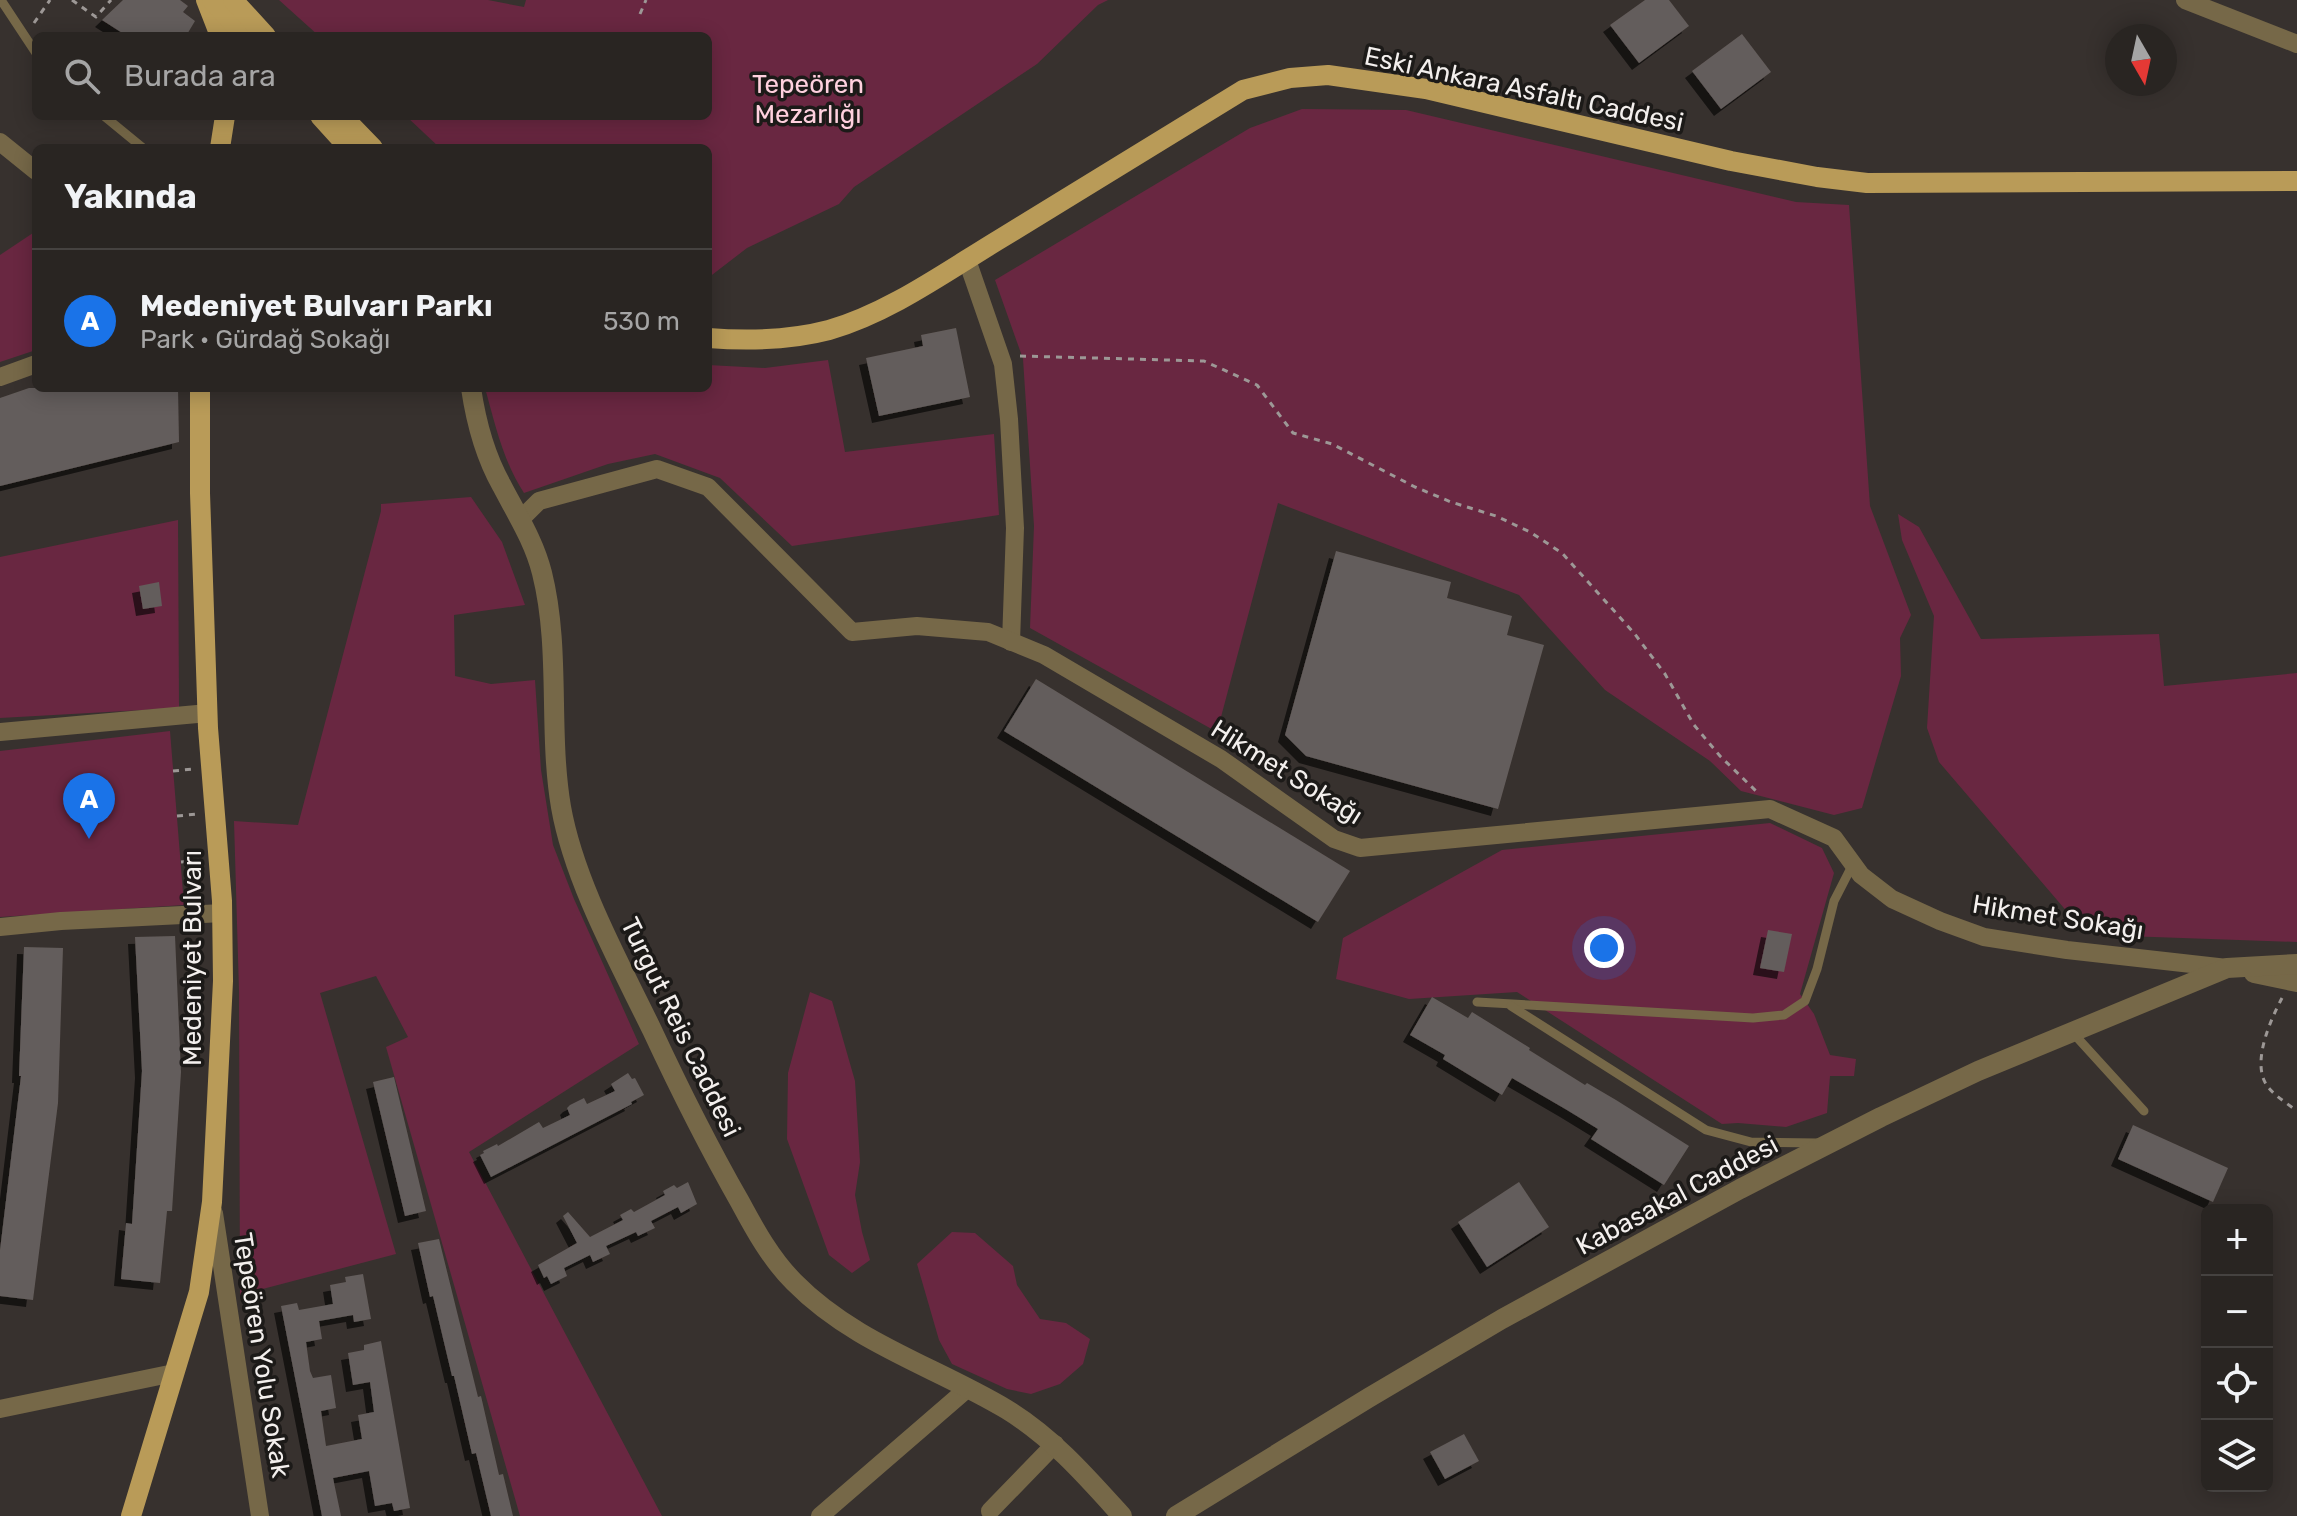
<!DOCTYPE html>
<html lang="tr">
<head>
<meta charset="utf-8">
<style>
	:root { --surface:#292522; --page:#35312f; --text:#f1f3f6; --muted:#a5a5a5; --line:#454240; --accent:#1a73e8 }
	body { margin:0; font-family:Rubik,sans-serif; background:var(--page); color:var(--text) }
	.controls { position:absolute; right:24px; bottom:24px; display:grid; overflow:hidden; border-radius:12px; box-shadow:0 4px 20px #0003 }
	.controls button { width:72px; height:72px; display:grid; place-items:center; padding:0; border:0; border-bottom:2px solid var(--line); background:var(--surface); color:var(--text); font:40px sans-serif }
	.compass { position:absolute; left:2105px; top:24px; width:72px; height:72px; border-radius:50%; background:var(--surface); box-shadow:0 4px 20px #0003; rotate:171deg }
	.you { position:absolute; left:1604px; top:948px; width:28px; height:28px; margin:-20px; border:6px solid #fff; border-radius:50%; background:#1a73e8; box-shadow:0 0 0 12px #1a73e833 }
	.badge { display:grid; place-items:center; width:52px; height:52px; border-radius:50%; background:var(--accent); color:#fff; font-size:26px; font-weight:700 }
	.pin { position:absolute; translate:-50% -66px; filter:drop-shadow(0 2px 4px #0008) }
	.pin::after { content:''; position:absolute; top:42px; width:28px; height:24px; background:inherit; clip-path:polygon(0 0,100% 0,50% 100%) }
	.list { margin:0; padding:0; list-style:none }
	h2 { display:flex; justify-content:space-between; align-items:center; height:104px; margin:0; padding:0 32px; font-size:34px }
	h2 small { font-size:26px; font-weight:400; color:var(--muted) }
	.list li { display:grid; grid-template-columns:52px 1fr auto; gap:24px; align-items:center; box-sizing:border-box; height:144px; padding:0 32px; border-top:2px solid var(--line) }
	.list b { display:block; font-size:30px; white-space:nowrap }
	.list p { margin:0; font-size:26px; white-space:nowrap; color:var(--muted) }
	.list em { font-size:26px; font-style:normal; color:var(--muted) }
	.icon { flex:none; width:44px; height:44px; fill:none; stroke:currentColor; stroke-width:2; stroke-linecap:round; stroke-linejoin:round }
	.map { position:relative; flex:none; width:2297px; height:1516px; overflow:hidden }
	.search { position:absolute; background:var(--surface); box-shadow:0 4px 20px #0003; left:32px; top:32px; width:680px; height:88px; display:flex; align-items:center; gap:20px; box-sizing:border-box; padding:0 28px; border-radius:12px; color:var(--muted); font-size:30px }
	.panel { position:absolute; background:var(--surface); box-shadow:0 4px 20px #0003; left:32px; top:144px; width:680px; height:248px; border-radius:12px }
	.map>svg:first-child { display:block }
	.green { fill:#692741 }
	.building { fill:#645d5b; filter:url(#shadow) }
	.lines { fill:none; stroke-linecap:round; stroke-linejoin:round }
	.path { stroke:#9d9896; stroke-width:3; stroke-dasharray:6 6; stroke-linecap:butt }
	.service { stroke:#766848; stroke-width:9 }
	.minor { stroke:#766848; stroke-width:18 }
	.tertiary { stroke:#766848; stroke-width:20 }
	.primary { stroke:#b99b58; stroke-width:20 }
	.labels { text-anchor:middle; stroke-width:7; stroke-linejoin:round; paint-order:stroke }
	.park-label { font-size:26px; fill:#ffd0de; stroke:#1c1a18 }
	.street-label { font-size:26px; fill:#f3efed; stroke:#1c1a18 }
</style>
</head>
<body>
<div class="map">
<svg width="2297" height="1516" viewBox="0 0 2297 1516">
	<defs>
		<filter id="shadow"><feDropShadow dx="-7" dy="7" stdDeviation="0" flood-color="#0009"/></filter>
	</defs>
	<rect width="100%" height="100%" fill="#37312e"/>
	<g class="green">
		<polygon points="279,0 488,0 524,7 526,0 1108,0 1098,5 1037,64 854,187 839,204 747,248 708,278 708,148 440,148 406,116 708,116 708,36 319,36"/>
		<polygon points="1302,109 1406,110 1796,202 1849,205 1870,506 1911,615 1900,638 1901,676 1862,808 1834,815 1741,791 1710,761 1605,690 1519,595 1278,503 1217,732 1030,628 1034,526 1023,359 995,280 1250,128"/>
		<polygon points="36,231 36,350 0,362 0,255"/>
		<path d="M828,360L845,452L994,434L999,515L792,546L720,478L655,454L608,464L524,493C503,461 495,424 485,388H708V365L765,368Z"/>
		<polygon points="471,497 502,542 525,605 454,615 455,676 491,684 535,680 541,770 553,845 574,899 639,1044 469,1152 662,1516 520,1516 386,1047 408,1037 376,976 320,993 396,1254 240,1295 239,991 234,821 298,825 381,511 381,504"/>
		<polygon points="1898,514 1919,527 1981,639 2159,634 2164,686 2297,673 2297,942 2097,935 2075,921 1939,762 1927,728 1934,616 1902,540"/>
		<polygon points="178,520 179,708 0,718 0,557"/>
		<polygon points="170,731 184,905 0,917 0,751"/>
		<polygon points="1770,823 1822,848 1834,873 1800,994 1814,1014 1830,1055 1856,1059 1854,1076 1830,1076 1827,1113 1786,1127 1738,1123 1722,1124 1517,992 1409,999 1336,979 1343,938 1502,850"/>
		<polygon points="810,992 832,1001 855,1081 860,1162 855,1195 862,1232 870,1260 852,1273 829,1255 787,1139 788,1073"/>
		<polygon points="952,1232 975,1233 1013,1266 1017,1285 1040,1319 1066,1323 1090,1339 1083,1364 1060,1384 1031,1394 1007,1389 952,1364 939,1340 917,1264"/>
	</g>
	<g class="building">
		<polygon points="123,0 180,0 188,6 183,12 195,21 186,36 127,36 102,20"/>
		<polygon points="1645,0 1669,0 1689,26 1639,63 1610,25"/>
		<polygon points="1742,34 1771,72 1721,109 1692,71"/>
		<polygon points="956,328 970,397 879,416 866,358 923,346 921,335"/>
		<polygon points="29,388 178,388 179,442 0,486 0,398"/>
		<polygon points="1336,551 1451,582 1447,598 1512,616 1507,635 1544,645 1498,809 1306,756 1285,735"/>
		<polygon points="159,582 162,606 143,609 139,586"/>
		<polygon points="1036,679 1350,871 1318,922 1004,731"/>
		<polygon points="1768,930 1792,934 1784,972 1760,968"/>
		<polygon points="175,936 181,1072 172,1211 167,1211 160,1283 121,1279 126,1223 132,1224 142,1071 135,937"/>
		<polygon points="24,947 63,948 58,1103 33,1300 0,1296 0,1250 21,1076 19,1076"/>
		<polygon points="1432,997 1468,1018 1472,1012 1530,1048 1529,1050 1585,1085 1587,1083 1616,1100 1689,1146 1664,1185 1591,1139 1598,1129 1567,1110 1512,1078 1502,1095 1443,1059 1445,1055 1410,1035"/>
		<polygon points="628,1073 632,1079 635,1078 644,1095 631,1102 632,1104 491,1177 480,1155 484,1153 483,1151 497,1144 498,1146 539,1122 543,1128 570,1115 567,1108 570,1105 584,1098 587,1104 615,1091 611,1084"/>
		<polygon points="394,1077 426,1211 405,1216 373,1082"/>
		<polygon points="2133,1125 2228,1168 2213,1202 2118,1159"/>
		<polygon points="688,1182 697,1204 681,1213 678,1207 651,1221 655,1228 638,1236 636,1232 606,1246 610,1254 593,1262 590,1255 564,1268 567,1276 551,1284 547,1276 544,1278 538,1265 577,1243 563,1216 568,1212 590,1237 623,1220 620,1215 631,1209 634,1212 665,1195 663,1191 674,1185 677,1188"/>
		<polygon points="1519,1182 1549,1227 1487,1267 1458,1222"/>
		<polygon points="439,1239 478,1397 481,1396 499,1475 503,1474 513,1516 491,1516 476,1453 472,1454 454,1376 452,1376 433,1296 430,1297 418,1243"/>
		<polygon points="363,1274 371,1319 354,1322 353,1315 319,1321 322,1339 306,1342 310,1371 313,1378 331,1375 336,1408 321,1411 326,1446 362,1439 358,1415 374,1412 370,1382 353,1385 348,1353 364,1350 364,1345 381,1341 410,1508 394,1511 392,1503 375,1506 369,1471 333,1478 341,1516 322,1516 281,1306 297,1303 299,1310 333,1304 330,1285 346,1282 345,1277"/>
		<polygon points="1464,1434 1479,1461 1445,1479 1430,1452"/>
	</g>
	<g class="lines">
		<g class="path">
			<polyline points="72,0 96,17 111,0"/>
			<polyline points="640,14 646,0"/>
			<polyline points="34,23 50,0"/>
			<polyline points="1020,356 1204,361 1257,385 1293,433 1332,444 1415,487 1451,502 1496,516 1530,532 1562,553 1634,633 1665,674 1694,725 1720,756 1757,792"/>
			<polyline points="173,771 193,769"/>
			<polyline points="177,816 197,814"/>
			<polyline points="181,862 201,860"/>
			<path d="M2282,998C2271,1019 2250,1064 2268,1087C2275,1096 2288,1104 2297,1111"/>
		</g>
		<g class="service">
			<polyline points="1,0 36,53"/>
			<polyline points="104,116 143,148"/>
			<polyline points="1477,1002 1753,1018 1784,1015 1805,1001 1817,969 1834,901 1853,864"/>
			<polyline points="1511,1006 1706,1130 1751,1142 1818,1143"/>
			<polyline points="2073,1033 2144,1111"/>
		</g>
		<g class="minor">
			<polyline points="2185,0 2297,44"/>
			<polyline points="0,142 36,171"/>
			<polyline points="967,260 1003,364 1009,419 1015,528 1011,642"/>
			<polyline points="0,377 36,364"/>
			<polyline points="521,519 539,501 657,469 708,487 852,632 917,626 988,632 1044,655 1221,759 1334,839 1360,848 1770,809 1834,838 1861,875 1892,899 1940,921 1984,937 2067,950 2227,968"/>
			<polyline points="0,732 208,713"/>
			<polyline points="0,927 61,921 223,913"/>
			<polyline points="214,1213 260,1516"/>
			<polyline points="0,1409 174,1373"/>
			<polyline points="990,1511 1055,1444"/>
			<polyline points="820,1516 967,1389"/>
		</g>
		<g class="tertiary">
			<path d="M471,388C476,422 485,456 502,486C517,515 534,541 542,573C561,649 548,730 561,807C574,881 619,962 652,1030C679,1088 708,1146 740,1202C755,1230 771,1259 794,1282C854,1343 934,1366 1006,1409C1052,1437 1086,1476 1122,1516"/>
			<polyline points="2254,973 2297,982"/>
			<polyline points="1176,1516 1370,1397 1502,1319 1740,1189 1881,1117 1978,1071 2227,968 2297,964"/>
		</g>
		<g class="primary">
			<polyline points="206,0 220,36"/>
			<polyline points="212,0 245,36"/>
			<polyline points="233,0 266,36"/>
			<polyline points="320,116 349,148"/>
			<polyline points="342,116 373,148"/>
			<polyline points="220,148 225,116"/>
			<path d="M708,338C747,341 791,340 829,330C889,313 947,271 1000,239C1081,190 1162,140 1243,90L1290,78L1328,75L1426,89L1731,161L1817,177L1867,183L2297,181"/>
			<polyline points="131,1516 199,1292 212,1202 223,981 222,901 208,728 200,493 200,388"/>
		</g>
	</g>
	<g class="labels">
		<g class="park-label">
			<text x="808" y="93">Tepeören<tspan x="808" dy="30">Mezarlığı</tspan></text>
		</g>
		<g class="street-label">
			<text transform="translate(1524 89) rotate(12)" y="9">Eski Ankara Asfaltı Caddesi</text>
			<text transform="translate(1287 772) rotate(32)" y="9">Hikmet Sokağı</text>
			<text transform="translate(2058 917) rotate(9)" y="9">Hikmet Sokağı</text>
			<text transform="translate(192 958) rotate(-90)" y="9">Medeniyet Bulvarı</text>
			<text transform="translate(681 1027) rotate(64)" y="9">Turgut Reis Caddesi</text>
			<text transform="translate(1677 1195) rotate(-28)" y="9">Kabasakal Caddesi</text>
			<text transform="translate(262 1355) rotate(81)" y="9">Tepeören Yolu Sokak</text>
		</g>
	</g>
</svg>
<div class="controls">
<button>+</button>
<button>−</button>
<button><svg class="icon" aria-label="locate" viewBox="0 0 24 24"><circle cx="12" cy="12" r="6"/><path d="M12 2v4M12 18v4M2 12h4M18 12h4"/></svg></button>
<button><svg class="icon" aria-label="layers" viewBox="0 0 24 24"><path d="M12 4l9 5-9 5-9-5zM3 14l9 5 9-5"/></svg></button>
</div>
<svg class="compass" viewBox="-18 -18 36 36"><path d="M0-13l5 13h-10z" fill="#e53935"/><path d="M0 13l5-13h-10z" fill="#a5a5a5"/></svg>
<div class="you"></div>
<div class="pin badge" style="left:89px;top:839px">A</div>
<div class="search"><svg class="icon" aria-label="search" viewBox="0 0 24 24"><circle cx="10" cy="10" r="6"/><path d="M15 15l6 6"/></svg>Burada ara</div>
<section class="panel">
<h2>Yakında<small></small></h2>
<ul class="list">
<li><span class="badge">A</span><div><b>Medeniyet Bulvarı Parkı</b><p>Park · Gürdağ Sokağı</p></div><em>530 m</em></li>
</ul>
</section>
</div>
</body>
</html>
